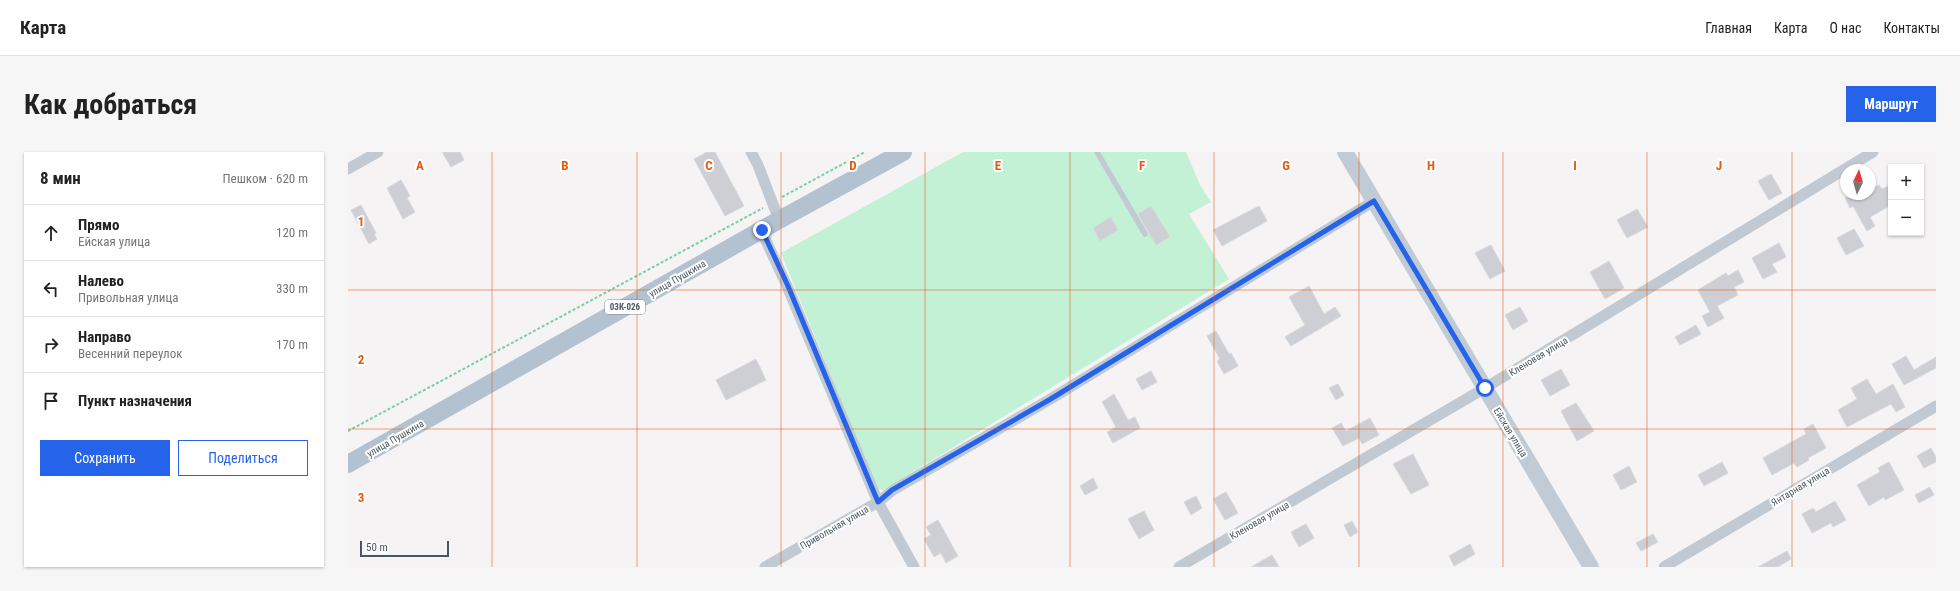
<!DOCTYPE html>
<html lang="ru">
<head>
<meta charset="utf-8">
<style>
	:root { --surface:#fff; --page:#f6f6f6; --text:#222; --muted:#767676; --line:#e0e0e0; --accent:#2563eb }
	body { margin:0; font-family:"Roboto Condensed",sans-serif; background:var(--page); color:var(--text) }
	.controls { position:absolute; right:12px; top:12px; display:grid; overflow:hidden; border-radius:0px; box-shadow:0 1px 3px #0004 }
	.controls button { width:36px; height:36px; display:grid; place-items:center; padding:0; border:0; border-bottom:1px solid var(--line); background:var(--surface); color:var(--text); font:20px sans-serif }
	.compass { position:absolute; left:1492px; top:12px; width:36px; height:36px; border-radius:50%; background:var(--surface); box-shadow:0 1px 3px #0004; rotate:5deg }
	.scale { position:absolute; left:12px; bottom:10px; width:89px; box-sizing:border-box; padding-left:4px; border:2px solid #4a5661; border-top:0; font-size:11px; line-height:14px; white-space:nowrap; color:#4a5661; -webkit-text-stroke:3px #fff; paint-order:stroke }
	.stop { position:absolute; width:12px; height:12px; margin:-9px; border:3px solid #2563eb; border-radius:50%; background:#fff }
	.stop.end { background:#2563eb; border-color:#fff; box-shadow:0 1px 4px #0008 }
	.list { margin:0; padding:0; list-style:none }
	h2 { display:flex; justify-content:space-between; align-items:center; height:52px; margin:0; padding:0 16px; font-size:17px }
	h2 small { font-size:13px; font-weight:400; color:var(--muted) }
	.list li { display:grid; grid-template-columns:26px 1fr auto; gap:12px; align-items:center; box-sizing:border-box; height:56px; padding:0 16px; border-top:1px solid var(--line) }
	.list b { display:block; font-size:15px; white-space:nowrap }
	.list p { margin:0; font-size:13px; white-space:nowrap; color:var(--muted) }
	.list em { font-size:13px; font-style:normal; color:var(--muted) }
	.actions { display:flex; gap:8px; padding:12px 16px }
	.actions a { flex:1; padding:9px 0; border:1px solid var(--accent); border-radius:0px; text-align:center; font-size:14px; color:var(--accent) }
	.actions .main { background:var(--accent); color:#fff }
	.icon { flex:none; width:22px; height:22px; fill:none; stroke:currentColor; stroke-width:2; stroke-linecap:round; stroke-linejoin:round }
	.map { position:relative; flex:none; width:1588px; height:415px; overflow:hidden; border-radius:0px }
	header { display:flex; align-items:center; gap:24px; box-sizing:border-box; height:56px; padding:0 20px; background:var(--surface); border-bottom:1px solid var(--line) }
	header strong { font-size:19px }
	nav { display:flex; gap:22px; margin-inline-start:auto; font-size:14px }
	.intro { display:flex; align-items:center; justify-content:space-between; box-sizing:border-box; height:96px; padding:0 24px }
	h1 { margin:0; font-size:28px }
	.button { padding:10px 18px; border-radius:0px; background:var(--accent); color:#fff; font-size:14px; font-weight:700 }
	main { display:flex; gap:24px; padding:0 24px }
	aside { flex:1; background:var(--surface); border-radius:0px; box-shadow:0 1px 3px #0004 }
	.map>svg:first-child { display:block }
	.green { fill:#c3f1d5 }
	.building { fill:#cdcfd5; stroke:#d7d9de }
	.lines { fill:none; stroke-linecap:round; stroke-linejoin:round }
	.path { stroke:#7ad0a6; stroke-width:2; stroke-dasharray:3 2; stroke-linecap:butt }
	.lane { stroke:#c1cad2; stroke-width:5.5 }
	.street { stroke:#c1cad2; stroke-width:11 }
	.secondary { stroke:#c1cbd6; stroke-width:16 }
	.primary { stroke:#b3c2d1; stroke-width:18 }
	.route { stroke:#2563eb; stroke-width:5 }
	.grid { fill:none; stroke:#e8590c; stroke-width:1; stroke-opacity:0.55 }
	.labels { text-anchor:middle; stroke-width:4; stroke-linejoin:round; paint-order:stroke }
	.shield { fill:#fff; stroke:#808990; stroke-width:1 }
	.shield-label { font-size:9px; font-weight:bold; fill:#4a5661 }
	.street-label { font-size:10px; fill:#4a5661; stroke:#fff }
	.grid-label { font-size:13px; text-anchor:middle; font-weight:bold; fill:#e8590c; stroke:#fff; stroke-width:4; stroke-linejoin:round; paint-order:stroke }
</style>
</head>
<body>
<header>
<strong>Карта</strong>
<nav><a>Главная</a><a>Карта</a><a>О нас</a><a>Контакты</a></nav>
</header>
<div class="intro"><h1>Как добраться</h1><a class="button">Маршрут</a></div>
<main>
<aside>
<h2>8 мин<small>Пешком · 620 m</small></h2>
<ul class="list">
<li><svg class="icon" aria-label="ahead" viewBox="0 0 24 24"><path d="M12 20V5M6 11l6-6 6 6"/></svg><div><b>Прямо</b><p>Ейская улица</p></div><em>120 m</em></li>
<li><svg class="icon" aria-label="left" viewBox="0 0 24 24"><path d="M17 20v-9H6M10 6l-5 5 5 5"/></svg><div><b>Налево</b><p>Привольная улица</p></div><em>330 m</em></li>
<li><svg class="icon" aria-label="right" viewBox="0 0 24 24"><path d="M7 20v-9h11M14 6l5 5-5 5"/></svg><div><b>Направо</b><p>Весенний переулок</p></div><em>170 m</em></li>
<li><svg class="icon" aria-label="arrive" viewBox="0 0 24 24"><path d="M6 21V4h12l-3 4 3 4H6"/></svg><div><b>Пункт назначения</b></div></li>
</ul>
<div class="actions"><a class="main">Сохранить</a><a>Поделиться</a></div>
</aside>
<div class="map">
<svg width="1588" height="415" viewBox="0 0 1588 415">
	<rect width="100%" height="100%" fill="#f5f3f3"/>
	<polygon class="green" points="615,0 838,0 852,33 863,50 841,62 881,127 535,338 529,337 433,101"/>
	<g class="building">
		<polygon points="94,0 112,0 116,8 103,15"/>
		<polygon points="359,0 367,0 396,54 377,64 346,7"/>
		<polygon points="1423,22 1434,41 1421,48 1410,29"/>
		<polygon points="53,28 62,44 59,46 67,60 55,67 39,36"/>
		<polygon points="1531,33 1534,37 1543,33 1543,53 1522,65 1527,74 1519,79 1505,54 1502,56 1497,46 1506,42 1522,42 1522,38"/>
		<polygon points="13,53 28,81 26,82 29,87 21,92 3,58"/>
		<polygon points="803,54 822,85 808,93 790,62"/>
		<polygon points="911,54 919,69 874,94 865,78"/>
		<polygon points="1289,57 1300,75 1279,86 1269,68"/>
		<polygon points="763,65 770,78 752,89 745,76"/>
		<polygon points="1506,77 1516,94 1498,103 1489,86"/>
		<polygon points="1431,91 1438,105 1424,112 1429,120 1415,127 1404,106"/>
		<polygon points="1143,93 1157,119 1142,127 1127,101"/>
		<polygon points="1261,109 1276,136 1257,147 1242,120"/>
		<polygon points="1390,118 1396,130 1386,135 1390,143 1369,154 1376,166 1360,175 1354,164 1362,160 1350,138 1378,121 1380,124"/>
		<polygon points="961,134 976,162 987,155 993,164 943,194 937,185 957,173 941,145"/>
		<polygon points="1172,155 1180,169 1165,178 1157,163"/>
		<polygon points="1348,173 1353,182 1332,193 1327,185"/>
		<polygon points="868,179 881,202 883,201 890,214 876,222 869,209 872,207 859,184"/>
		<polygon points="1558,204 1566,218 1588,205 1588,216 1556,233 1544,212"/>
		<polygon points="408,207 418,228 378,248 368,228"/>
		<polygon points="1213,217 1222,233 1202,244 1193,228"/>
		<polygon points="803,219 809,230 794,238 788,227"/>
		<polygon points="1519,227 1528,242 1545,232 1557,255 1548,260 1543,252 1499,275 1490,258 1509,247 1503,236"/>
		<polygon points="990,232 996,243 988,248 981,236"/>
		<polygon points="766,242 780,268 787,265 792,276 765,291 759,280 768,275 754,250"/>
		<polygon points="1228,251 1246,279 1229,289 1213,259"/>
		<polygon points="1022,266 1031,283 1014,292 1011,286 995,294 984,276 993,271 998,279"/>
		<polygon points="1465,272 1478,296 1460,306 1461,308 1449,315 1446,311 1424,323 1415,306 1458,282 1456,277"/>
		<polygon points="1583,296 1588,305 1588,310 1576,316 1569,304"/>
		<polygon points="1065,302 1081,333 1063,342 1045,312"/>
		<polygon points="1374,310 1380,321 1356,334 1350,323"/>
		<polygon points="1541,310 1556,338 1537,348 1536,345 1521,354 1509,333 1532,320 1530,316"/>
		<polygon points="1281,314 1289,330 1273,338 1265,323"/>
		<polygon points="745,326 750,336 737,343 732,334"/>
		<polygon points="1582,335 1586,343 1571,351 1567,343"/>
		<polygon points="878,340 890,361 877,368 865,347"/>
		<polygon points="848,344 854,356 843,363 836,350"/>
		<polygon points="1487,349 1498,368 1485,375 1483,371 1464,381 1454,362 1465,356 1468,360"/>
		<polygon points="796,359 806,378 791,387 780,367"/>
		<polygon points="590,368 610,404 598,411 593,401 586,405 576,387 583,383 578,375"/>
		<polygon points="1004,369 1010,380 1002,385 996,373"/>
		<polygon points="958,372 966,386 951,395 943,380"/>
		<polygon points="1305,382 1310,390 1293,399 1288,391"/>
		<polygon points="1122,392 1127,402 1106,414 1101,404"/>
		<polygon points="1439,399 1443,407 1430,415 1410,415"/>
		<polygon points="924,403 931,415 903,415"/>
	</g>
	<g class="lines">
		<g class="path">
			<polyline points="434,45 517,0"/>
			<polyline points="0,279 415,56"/>
		</g>
		<polyline class="lane" points="749,0 797,82"/>
		<g class="street">
			<polyline points="403,0 410,13 431,68"/>
			<polyline points="0,17 30,0"/>
			<polyline points="413,78 439,134 530,350 566,415"/>
			<polyline points="417,415 530,350 545,338 701,248 1026,49"/>
			<polyline points="831,415 1137,236 1525,0"/>
			<polyline points="1316,415 1588,254"/>
		</g>
		<polyline class="secondary" points="997,0 1243,415"/>
		<polyline class="primary" points="0,312 431,68 555,0"/>
	</g>
	<g class="lines">
		<polyline class="route" points="414,78 440,134 530,350 544,338 701,248 1026,49 1137,236"/>
	</g>
	<path class="grid" d="M144,0V415M289,0V415M433,0V415M577,0V415M722,0V415M866,0V415M1011,0V415M1155,0V415M1299,0V415M1444,0V415M0,138H1588M0,277H1588"/>
	<g class="labels">
		<rect class="shield" x="257" y="148" width="40" height="14" rx="3"/>
		<g class="shield-label">
			<text x="277" y="158">03К-026</text>
		</g>
		<g class="street-label">
			<text transform="translate(329 126) rotate(-30)" y="4">улица Пушкина</text>
			<text transform="translate(1190 204) rotate(-31)" y="4">Кленовая улица</text>
			<text transform="translate(1163 280) rotate(59)" y="4">Ейская улица</text>
			<text transform="translate(47 286) rotate(-30)" y="4">улица Пушкина</text>
			<text transform="translate(1452 334) rotate(-31)" y="4">Янтарная улица</text>
			<text transform="translate(911 368) rotate(-30)" y="4">Кленовая улица</text>
			<text transform="translate(486 375) rotate(-30)" y="4">Привольная улица</text>
		</g>
	</g>
	<g class="grid-label">
		<text x="72" y="18">A</text>
		<text x="217" y="18">B</text>
		<text x="361" y="18">C</text>
		<text x="505" y="18">D</text>
		<text x="650" y="18">E</text>
		<text x="794" y="18">F</text>
		<text x="938" y="18">G</text>
		<text x="1083" y="18">H</text>
		<text x="1227" y="18">I</text>
		<text x="1371" y="18">J</text>
		<text x="13" y="74">1</text>
		<text x="13" y="212">2</text>
		<text x="13" y="350">3</text>
	</g>
</svg>
<div class="controls">
<button>+</button>
<button>−</button>
</div>
<svg class="compass" viewBox="-18 -18 36 36"><path d="M0-13l5 13h-10z" fill="#e53935"/><path d="M0 13l5-13h-10z" fill="#767676"/></svg>
<div class="scale">50 m</div>
<div class="stop" style="left:1137px;top:236px"></div>
<div class="stop end" style="left:414px;top:78px"></div>
</div>
</main>
</body>
</html>
